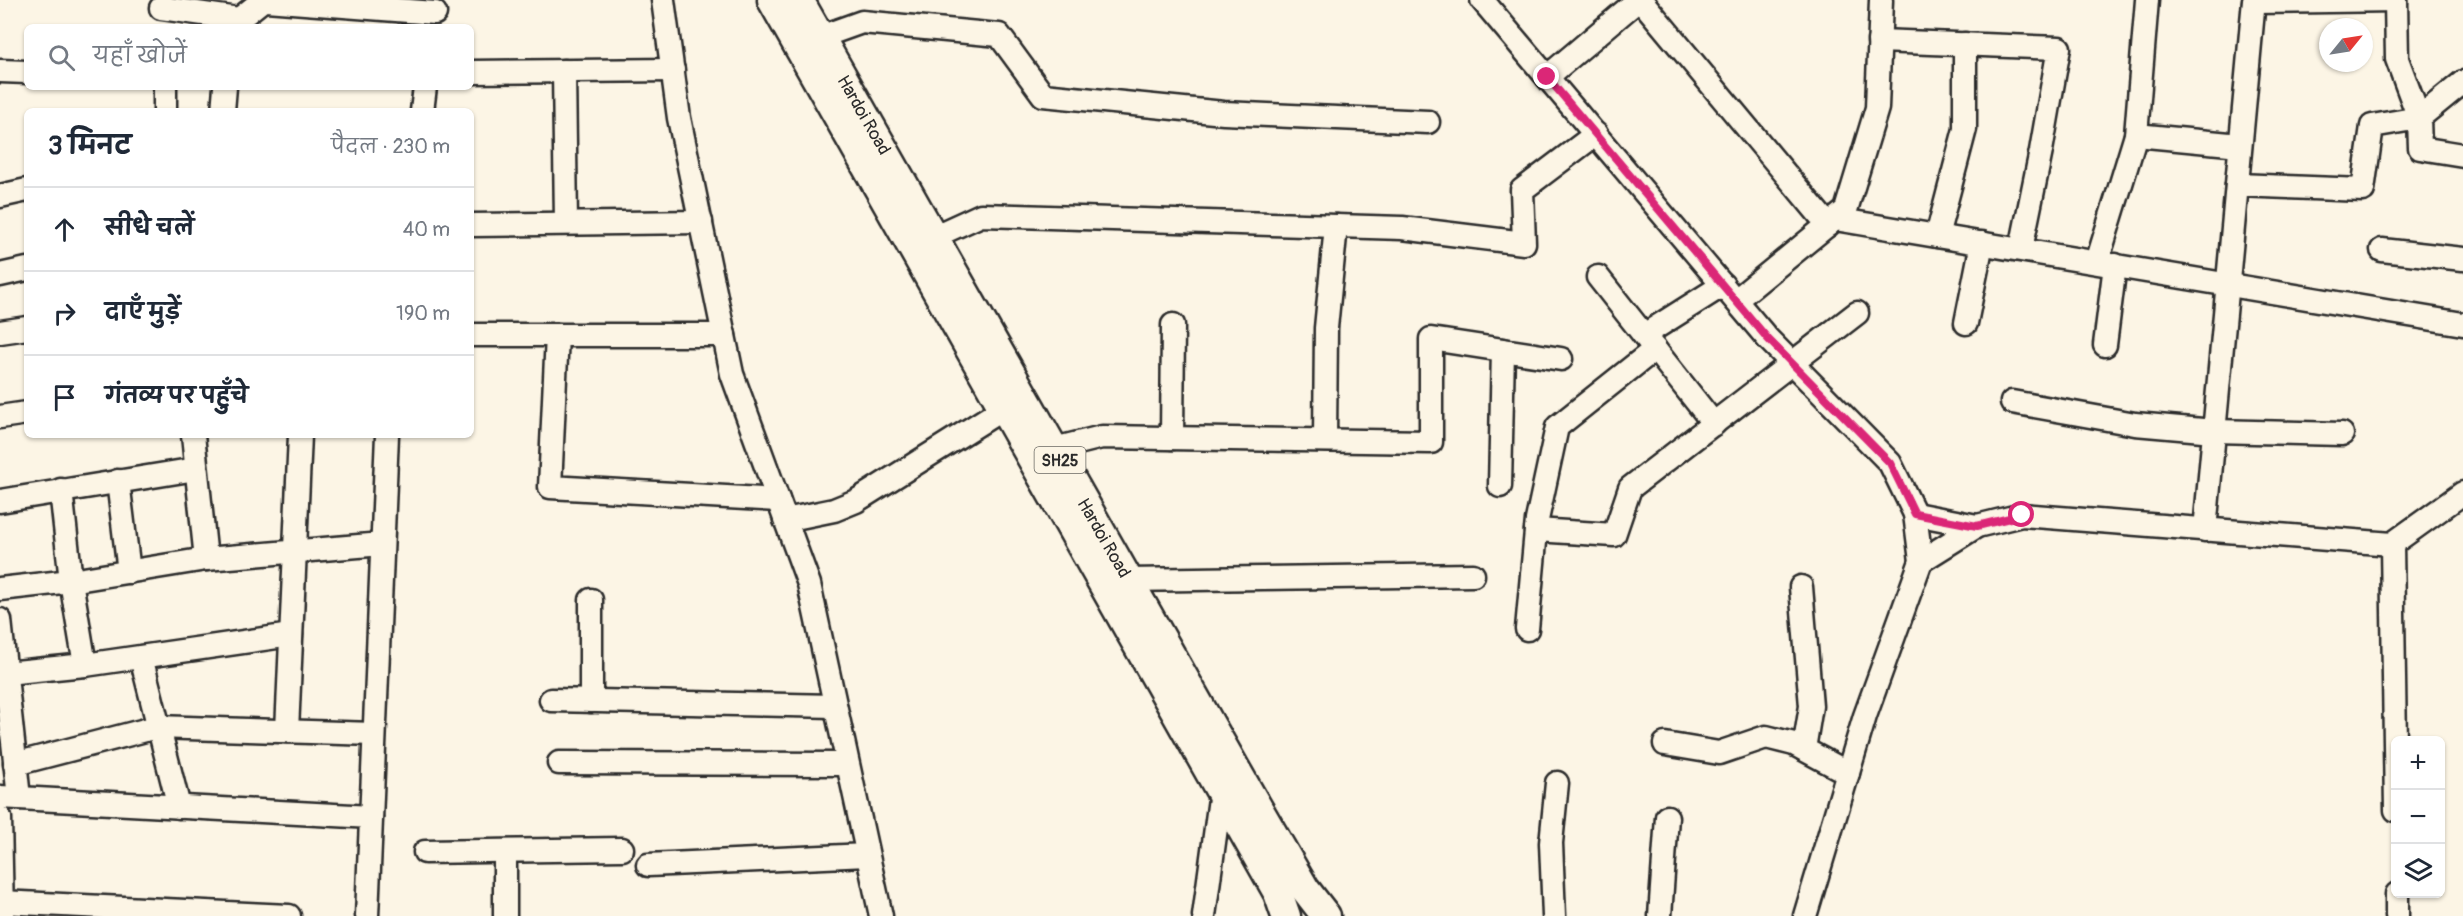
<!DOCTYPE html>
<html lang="hi">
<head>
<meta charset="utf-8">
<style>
	:root { --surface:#fff; --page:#f2f2f3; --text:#1f2937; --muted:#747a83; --line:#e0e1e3 }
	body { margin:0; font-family:Pangolin,"Playpen Sans Deva",sans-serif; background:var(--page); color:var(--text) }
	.controls { position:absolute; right:18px; bottom:18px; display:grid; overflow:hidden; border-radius:9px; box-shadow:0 2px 4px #0004 }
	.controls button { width:54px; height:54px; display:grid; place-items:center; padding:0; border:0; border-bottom:2px solid var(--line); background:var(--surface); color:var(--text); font:30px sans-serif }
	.compass { position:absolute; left:2319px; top:18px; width:54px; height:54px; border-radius:50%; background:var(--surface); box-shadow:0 2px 4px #0004; rotate:60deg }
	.stop { position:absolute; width:18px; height:18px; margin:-14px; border:4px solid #db2777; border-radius:50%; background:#fff }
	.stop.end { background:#db2777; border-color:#fff; box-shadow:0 2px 6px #0008 }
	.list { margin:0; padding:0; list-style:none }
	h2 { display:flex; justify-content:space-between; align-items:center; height:78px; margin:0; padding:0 24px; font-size:26px }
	h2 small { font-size:20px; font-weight:400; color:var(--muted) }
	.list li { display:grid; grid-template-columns:39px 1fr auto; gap:18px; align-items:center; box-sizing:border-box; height:84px; padding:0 24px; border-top:2px solid var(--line) }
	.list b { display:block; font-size:22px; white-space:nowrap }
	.list em { font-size:20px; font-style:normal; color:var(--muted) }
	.icon { flex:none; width:33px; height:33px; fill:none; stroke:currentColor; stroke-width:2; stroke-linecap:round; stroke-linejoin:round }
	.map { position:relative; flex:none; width:2463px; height:916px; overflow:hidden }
	.search { position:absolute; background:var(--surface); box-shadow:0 2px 4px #0004; left:24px; top:24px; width:450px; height:66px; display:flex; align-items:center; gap:15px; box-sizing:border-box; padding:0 21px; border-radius:9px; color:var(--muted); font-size:22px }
	.panel { position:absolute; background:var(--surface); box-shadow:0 2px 4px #0004; left:24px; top:108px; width:450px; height:330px; border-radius:9px }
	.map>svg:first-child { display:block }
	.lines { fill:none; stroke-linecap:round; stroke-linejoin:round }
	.minor-casing { stroke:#2b2b2b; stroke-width:27 }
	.major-casing { stroke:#2b2b2b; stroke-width:33 }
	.minor { stroke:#fcf5e5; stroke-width:22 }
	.major { stroke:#fcf5e5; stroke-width:28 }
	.route { stroke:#db2777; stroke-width:8 }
	.labels { text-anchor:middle; stroke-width:5; stroke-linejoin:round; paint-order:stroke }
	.shield { fill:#fcf5e5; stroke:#6a6863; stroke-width:1.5 }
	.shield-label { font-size:16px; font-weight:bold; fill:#2b2b2b }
	.street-label { font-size:18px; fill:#2b2b2b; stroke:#fcf5e5 }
</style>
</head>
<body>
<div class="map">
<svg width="2463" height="916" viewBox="0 0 2463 916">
	<rect width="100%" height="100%" fill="#fcf5e5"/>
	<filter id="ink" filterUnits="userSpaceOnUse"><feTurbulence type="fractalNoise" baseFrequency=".0167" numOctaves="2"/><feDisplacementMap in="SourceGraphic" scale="12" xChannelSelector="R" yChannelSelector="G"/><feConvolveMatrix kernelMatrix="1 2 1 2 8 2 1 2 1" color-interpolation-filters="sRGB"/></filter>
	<g filter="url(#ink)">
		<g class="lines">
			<g class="minor-casing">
				<g id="minor">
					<polyline points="266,0 435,13"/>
					<polyline points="663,0 679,118 732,374 809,584 881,916"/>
					<polyline points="1482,0 1768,339 1890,463 1915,514 1921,561 1865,716 1805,916"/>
					<polyline points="1641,0 1828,225"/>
					<polyline points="2396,0 2397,59 2419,118 2420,148 2463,155"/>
					<polyline points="2254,2 2396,0"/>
					<polyline points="161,8 239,19 263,0"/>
					<polyline points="820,37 862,22 999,35 1043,95 1224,113 1428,122"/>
					<polyline points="1879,41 2059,48 2041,151 2021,249"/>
					<polyline points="0,71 27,72"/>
					<polyline points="564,71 566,223"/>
					<polyline points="471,72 673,70"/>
					<polyline points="1547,77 1638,0"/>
					<polyline points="165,87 165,111"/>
					<polyline points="223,111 225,87"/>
					<polyline points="422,111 425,87"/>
					<polyline points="2136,135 2240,145"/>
					<polyline points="2237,185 2363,190 2372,126 2419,118 2463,82"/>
					<polyline points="0,196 27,190"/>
					<polyline points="1835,219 2463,324"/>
					<polyline points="471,225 701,222"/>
					<polyline points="1937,236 1965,129 1965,44"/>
					<polyline points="933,237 981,215 1402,228 1524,243 1522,190 1596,134"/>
					<polyline points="2382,250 2463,259"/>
					<polyline points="2097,262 2136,135 2147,0"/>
					<polyline points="0,275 27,269"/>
					<polyline points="1598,277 1714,424"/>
					<polyline points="1736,300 1846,210 1877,108 1881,0"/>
					<polyline points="1966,323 1982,243"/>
					<polyline points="0,332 27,328"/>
					<polyline points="471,335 724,335"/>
					<polyline points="557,335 550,487 778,500"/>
					<polyline points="1644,335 1723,285"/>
					<polyline points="2105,345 2115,265"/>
					<polyline points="2012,402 2135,424 2214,431 2342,434"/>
					<polyline points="0,417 27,413"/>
					<polyline points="193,435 206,559"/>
					<polyline points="1172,438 1173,325"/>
					<polyline points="1325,440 1326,328 1336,226"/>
					<polyline points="1040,456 1054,449 1102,437 1431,442 1431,339 1561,359"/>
					<polyline points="118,481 129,572"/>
					<polyline points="1500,486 1503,350"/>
					<polyline points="61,490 71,581 85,665 291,635"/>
					<polyline points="0,501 196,469"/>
					<polyline points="1915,514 1977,526"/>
					<polyline points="785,520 834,510 856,501 1004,408"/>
					<polyline points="1536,530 1614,535 1630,488 1857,313"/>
					<polyline points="2205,530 2254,0"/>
					<polyline points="2392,544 2396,810"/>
					<polyline points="1921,561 1977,526 2022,515 2392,544 2463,493"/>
					<polyline points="1128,580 1473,575"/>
					<polyline points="1801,587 1811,706 1804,749"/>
					<polyline points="0,589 71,581 206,559 382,544"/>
					<polyline points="591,600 591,701"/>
					<polyline points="0,620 19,798"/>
					<polyline points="1527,629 1537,520 1557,427 1655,349"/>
					<polyline points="141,657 179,807"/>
					<polyline points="6,673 85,665"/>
					<polyline points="551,700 834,706"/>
					<polyline points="287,731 300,435"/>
					<polyline points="1665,744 1719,753 1766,737 1794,744 1848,773"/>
					<polyline points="559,763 847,764"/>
					<polyline points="15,764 157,727 374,734"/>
					<polyline points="0,797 371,817"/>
					<polyline points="0,818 2,915"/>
					<polyline points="425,852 622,849"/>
					<polyline points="648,865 867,855"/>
					<polyline points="2397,894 2397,916"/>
					<polyline points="1,902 289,916"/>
					<polyline points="367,916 387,435"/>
					<polyline points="505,916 505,852"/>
					<polyline points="1204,916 1221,791 1225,788"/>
					<polyline points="1554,916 1551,843 1557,783"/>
					<polyline points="1660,916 1667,817"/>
				</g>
			</g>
			<g class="major-casing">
				<g id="major">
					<polyline points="772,0 1278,893 1286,916"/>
					<polyline points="799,0 1247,789 1305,889 1326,916"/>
				</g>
			</g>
			<use href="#minor" class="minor"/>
			<use href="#major" class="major"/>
		</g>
	</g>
	<g class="lines" filter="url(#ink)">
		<polyline class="route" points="1547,77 1768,339 1890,463 1915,514 1977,526 2022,515"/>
	</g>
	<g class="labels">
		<rect class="shield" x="1034.5" y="447" width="51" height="26" rx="4.5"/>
		<g class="shield-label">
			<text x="1060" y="466">SH25</text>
		</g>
		<g class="street-label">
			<text transform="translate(864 115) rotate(60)" y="6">Hardoi Road</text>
			<text transform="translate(1104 538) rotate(60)" y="6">Hardoi Road</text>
		</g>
	</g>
</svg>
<div class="controls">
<button>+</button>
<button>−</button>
<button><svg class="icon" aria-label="layers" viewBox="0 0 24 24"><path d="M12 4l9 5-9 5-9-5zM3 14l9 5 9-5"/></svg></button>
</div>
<svg class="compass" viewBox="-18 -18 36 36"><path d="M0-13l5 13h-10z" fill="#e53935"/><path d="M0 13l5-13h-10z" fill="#747a83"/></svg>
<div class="stop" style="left:2022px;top:515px"></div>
<div class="stop end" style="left:1547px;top:77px"></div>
<div class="search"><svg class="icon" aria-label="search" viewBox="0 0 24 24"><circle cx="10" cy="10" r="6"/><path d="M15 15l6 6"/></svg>यहाँ खोजें</div>
<section class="panel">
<h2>3 मिनट<small>पैदल · 230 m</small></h2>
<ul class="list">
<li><svg class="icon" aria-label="ahead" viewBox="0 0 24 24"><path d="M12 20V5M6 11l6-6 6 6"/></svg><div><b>सीधे चलें</b></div><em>40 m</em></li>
<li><svg class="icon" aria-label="right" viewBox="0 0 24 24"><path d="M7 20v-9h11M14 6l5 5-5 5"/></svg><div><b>दाएँ मुड़ें</b></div><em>190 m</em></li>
<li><svg class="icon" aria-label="arrive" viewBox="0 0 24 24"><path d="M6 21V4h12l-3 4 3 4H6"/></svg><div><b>गंतव्य पर पहुँचे</b></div></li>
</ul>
</section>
</div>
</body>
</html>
